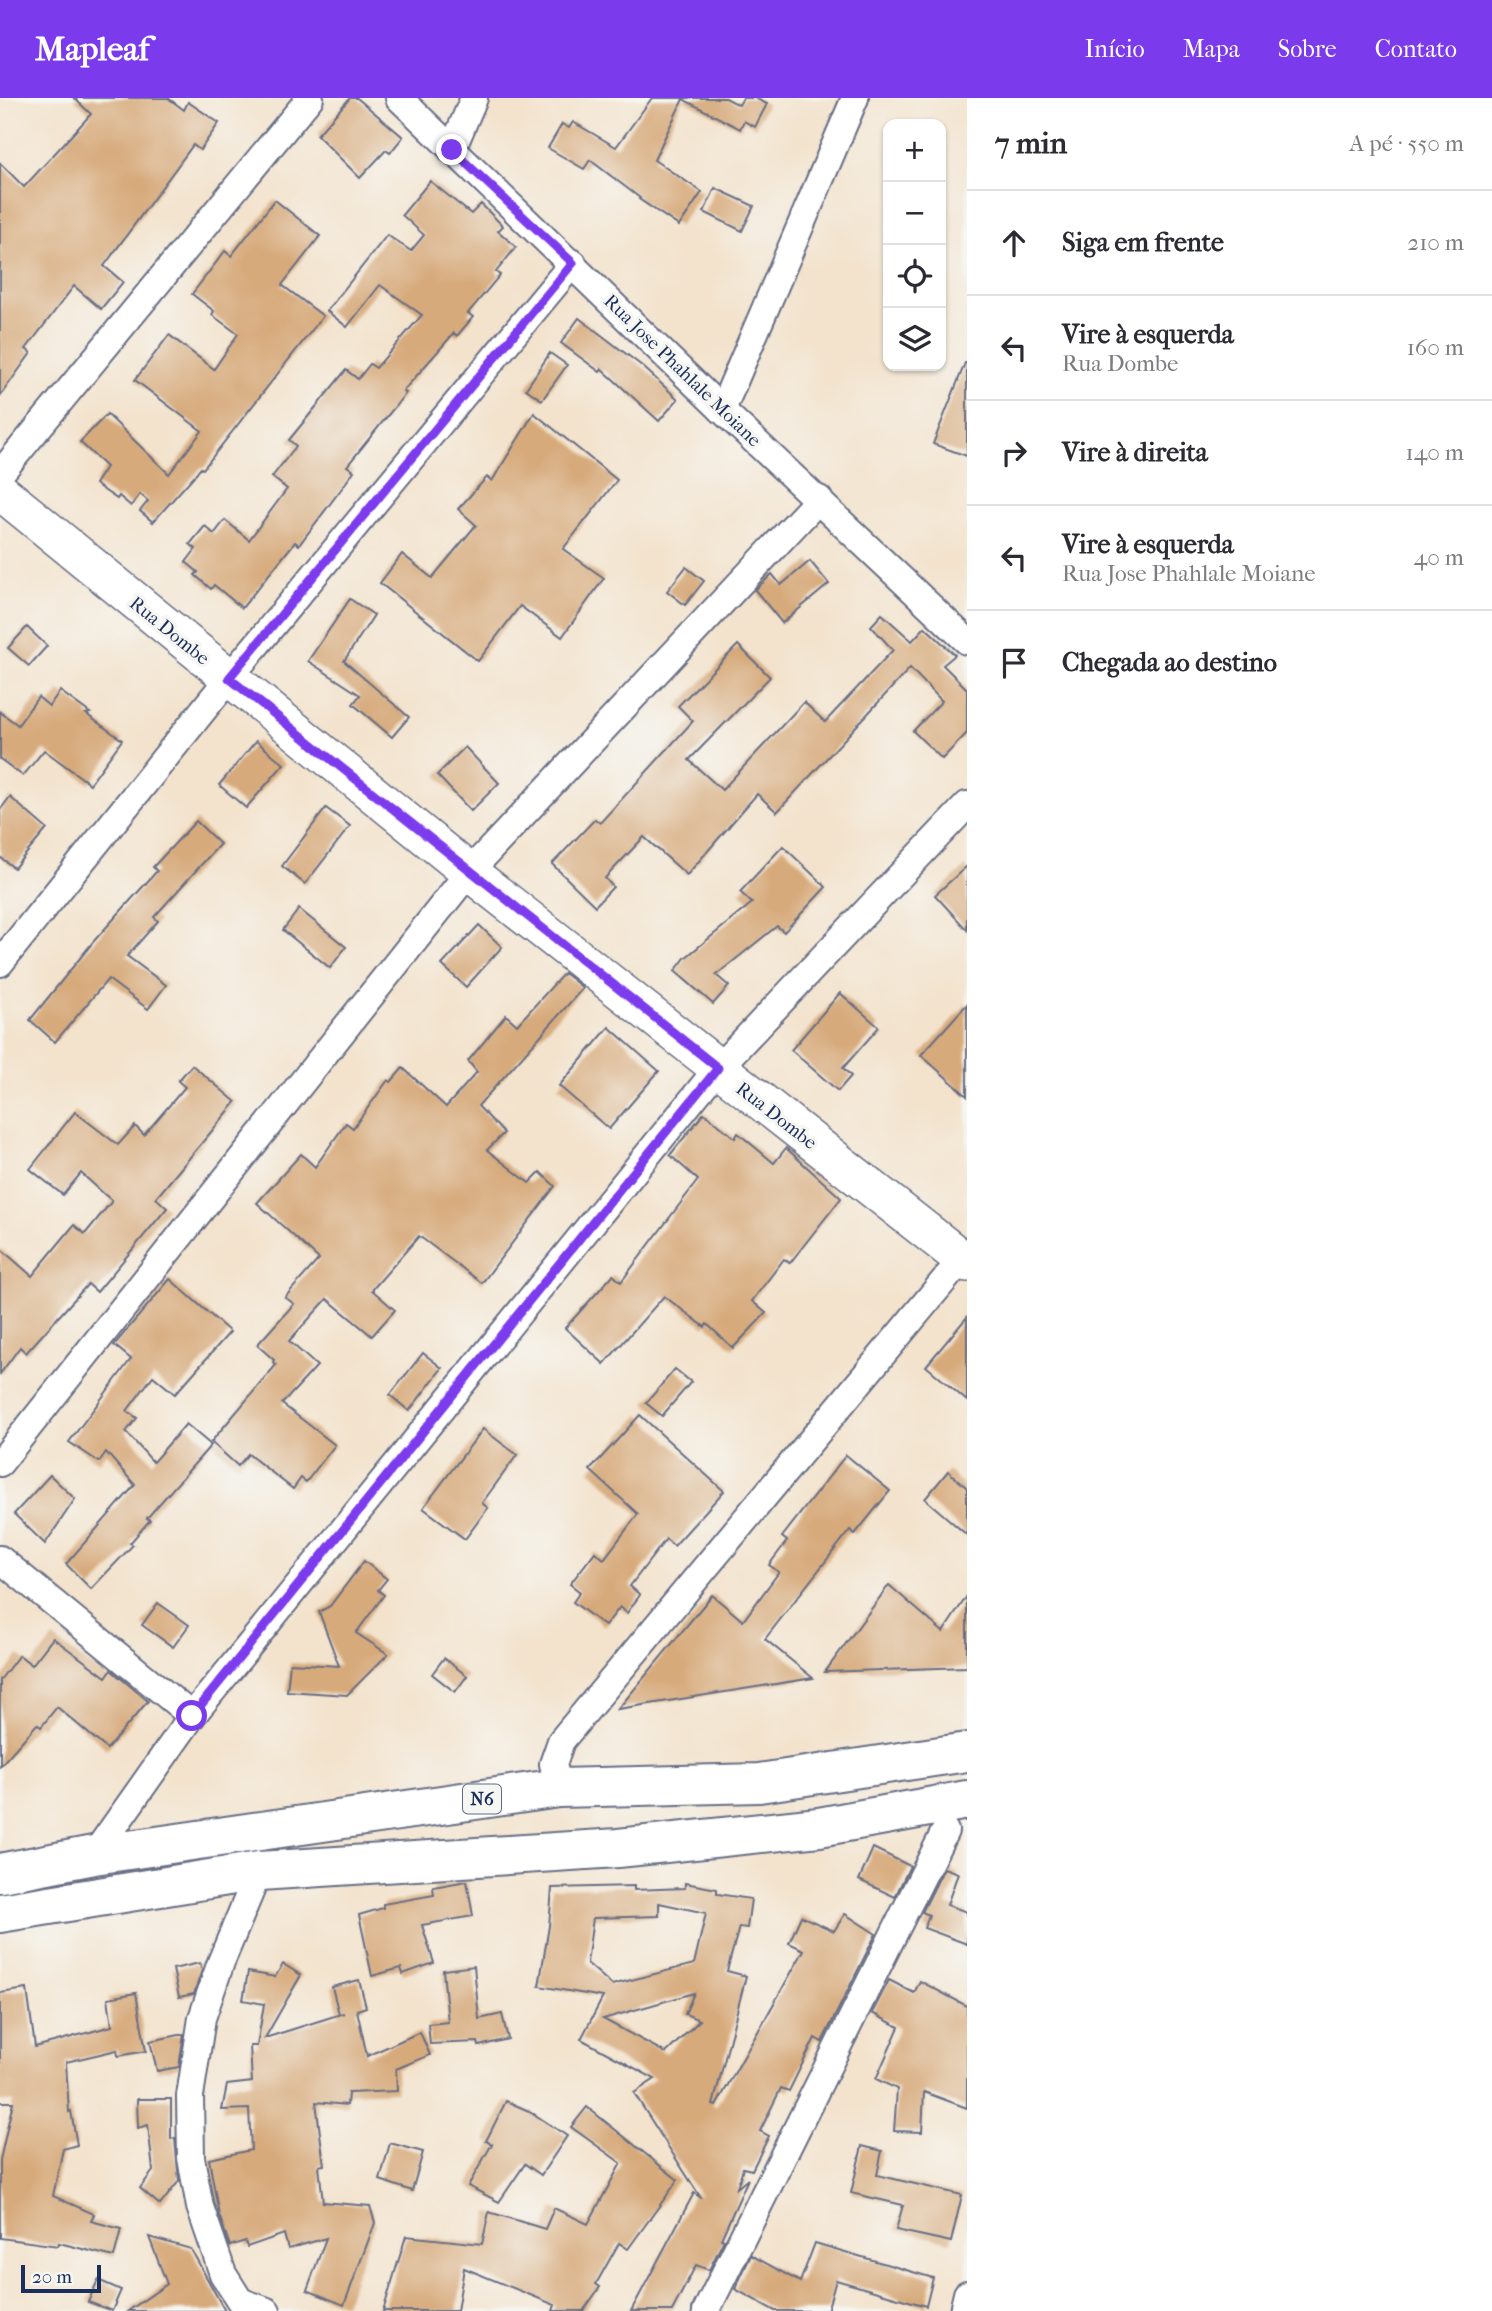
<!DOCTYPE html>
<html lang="pt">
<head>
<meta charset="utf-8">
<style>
	:root { --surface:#fff; --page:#f2f2f3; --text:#2b2b33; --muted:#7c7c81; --line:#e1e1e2; --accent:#7c3aed }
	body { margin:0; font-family:"IM FELL French Canon",serif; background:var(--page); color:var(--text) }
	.controls { position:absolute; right:21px; top:21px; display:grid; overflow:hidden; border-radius:14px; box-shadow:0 2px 5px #0004 }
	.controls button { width:63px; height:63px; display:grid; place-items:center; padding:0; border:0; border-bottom:2px solid var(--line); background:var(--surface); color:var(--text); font:35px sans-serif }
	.scale { position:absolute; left:21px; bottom:18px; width:80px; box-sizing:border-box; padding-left:7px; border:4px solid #1b2f5e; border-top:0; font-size:19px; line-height:24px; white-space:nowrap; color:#1b2f5e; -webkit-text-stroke:5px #f6f6f2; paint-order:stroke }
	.stop { position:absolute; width:21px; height:21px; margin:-16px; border:5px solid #7c3aed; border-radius:50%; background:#fff }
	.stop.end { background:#7c3aed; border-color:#fff; box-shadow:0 2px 7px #0008 }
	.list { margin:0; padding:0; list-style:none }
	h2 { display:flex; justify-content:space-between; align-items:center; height:91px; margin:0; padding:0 28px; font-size:30px }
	h2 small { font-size:23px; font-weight:400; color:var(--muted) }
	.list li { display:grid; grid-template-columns:46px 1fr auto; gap:21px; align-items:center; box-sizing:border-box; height:105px; padding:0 28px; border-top:2px solid var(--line) }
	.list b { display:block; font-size:26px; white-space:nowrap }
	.list p { margin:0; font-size:23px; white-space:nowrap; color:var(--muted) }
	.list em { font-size:23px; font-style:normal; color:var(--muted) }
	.icon { flex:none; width:38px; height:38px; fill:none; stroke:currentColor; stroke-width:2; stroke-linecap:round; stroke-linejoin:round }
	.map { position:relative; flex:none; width:967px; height:2213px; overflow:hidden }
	header { display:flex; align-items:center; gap:42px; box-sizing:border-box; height:98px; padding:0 35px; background:var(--accent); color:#fff }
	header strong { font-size:33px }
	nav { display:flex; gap:38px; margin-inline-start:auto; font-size:24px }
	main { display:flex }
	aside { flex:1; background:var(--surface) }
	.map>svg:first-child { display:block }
	.building { fill:#d7aa7b; fill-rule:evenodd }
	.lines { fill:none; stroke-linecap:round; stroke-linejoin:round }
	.street-casing { stroke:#676e85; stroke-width:30 }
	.secondary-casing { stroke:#676e85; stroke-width:40 }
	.highway-casing { stroke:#676e85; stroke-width:42 }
	.street { stroke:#fff; stroke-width:26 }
	.secondary { stroke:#fff; stroke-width:37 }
	.highway { stroke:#fff; stroke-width:38 }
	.route { stroke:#7c3aed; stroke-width:9 }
	.labels { text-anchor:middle; stroke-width:7; stroke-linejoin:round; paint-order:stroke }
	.shield { fill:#f6f6f2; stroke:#5d6b8a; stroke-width:2 }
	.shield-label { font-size:18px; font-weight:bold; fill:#1b2f5e }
	.street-label { font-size:19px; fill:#1b2f5e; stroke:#f6f6f2 }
</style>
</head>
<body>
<header>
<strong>Mapleaf</strong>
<nav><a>Início</a><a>Mapa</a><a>Sobre</a><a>Contato</a></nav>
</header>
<main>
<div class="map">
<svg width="967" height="2213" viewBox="0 0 967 2213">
	<rect width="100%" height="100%" fill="#f6f6f2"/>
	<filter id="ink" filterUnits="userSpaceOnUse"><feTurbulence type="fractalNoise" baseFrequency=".0143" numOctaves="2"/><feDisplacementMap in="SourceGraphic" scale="14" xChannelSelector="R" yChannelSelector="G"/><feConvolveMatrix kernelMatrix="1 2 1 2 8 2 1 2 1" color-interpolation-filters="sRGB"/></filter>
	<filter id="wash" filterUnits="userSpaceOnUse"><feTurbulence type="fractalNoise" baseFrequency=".00686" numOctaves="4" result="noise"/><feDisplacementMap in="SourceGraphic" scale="28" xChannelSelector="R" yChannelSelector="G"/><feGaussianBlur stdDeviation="1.57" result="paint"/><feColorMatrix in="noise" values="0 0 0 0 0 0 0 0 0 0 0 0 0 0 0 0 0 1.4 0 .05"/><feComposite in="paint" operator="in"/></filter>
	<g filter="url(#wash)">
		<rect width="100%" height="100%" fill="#f3e3cd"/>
		<g id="blocks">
			<g class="building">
				<polygon points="74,0 168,0 184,12 188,4 219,25 200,52 193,47 104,168 123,184 101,211 74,188 26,251 31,255 0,298 0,65 24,89 91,16"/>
				<polygon points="350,0 357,0 403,39 390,55 386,52 360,80 317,37"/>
				<polygon points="652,0 726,0 739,7 743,0 755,0 767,6 755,29 744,23 740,31 683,1 654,62 702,94 679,128 639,101 640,100 590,62 584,71 548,50 562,26 569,30 573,24 616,49"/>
				<polygon points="430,83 471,116 481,106 503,128 498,133 516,149 496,174 500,177 468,215 473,219 457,238 454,235 403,293 406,295 347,368 354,373 342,390 299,447 295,444 242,510 214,487 211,491 195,477 198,474 186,464 196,451 190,446 205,428 214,436 225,422 249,442 287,391 272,379 296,348 289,342 346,272 358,281 370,266 376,270 422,217 380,187 347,229 327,213 387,137 411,153 424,137 402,117"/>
				<polygon points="715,90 754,108 742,133 704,114"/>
				<polygon points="275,102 320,138 282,187 323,218 203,371 201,370 153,424 140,413 148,403 140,396 131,408 119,398 117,401 95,386 106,369 80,344 107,316 169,376 202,333 135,282 169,237 214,271 238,236 212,217 214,213 192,196 225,153 231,158"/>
				<polygon points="579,220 642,268 678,301 659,323 602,271 600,274 561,245"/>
				<polygon points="550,255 567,267 542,302 526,291"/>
				<polygon points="965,265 967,265 967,358 933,346"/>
				<polygon points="534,315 617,382 563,451 604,480 562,539 520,508 478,563 380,485 402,456 432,480 476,427 458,411 487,379 492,383"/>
				<polygon points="810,463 829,486 782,525 755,492 772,476 781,487"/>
				<polygon points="686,469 704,483 685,507 667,493"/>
				<polygon points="350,501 374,517 344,563 409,619 392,639 353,606 360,597 308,563"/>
				<polygon points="882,516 912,543 925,529 955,557 943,567 967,591 967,635 942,661 913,633 942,603 910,570 777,714 757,696 687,777 644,739 605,780 613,789 595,808 552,766 595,721 600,725 693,623 678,608 738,547 770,579 689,662 722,692 804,604 825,624 893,552 871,528"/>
				<polygon points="27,529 47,548 29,568 8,550"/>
				<polygon points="60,593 90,615 86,616 122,642 90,686 44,652 23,678 0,661 0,614 18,627 38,599 49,608"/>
				<polygon points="256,643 284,666 246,710 219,687"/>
				<polygon points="465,649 499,685 471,713 437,677"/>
				<polygon points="10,699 47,731 14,770 0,759 0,712"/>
				<polygon points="326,710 350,728 305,786 282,768"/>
				<polygon points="196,723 220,746 154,819 158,823 127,858 166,887 148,911 108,881 55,944 30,922 93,844 157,773 153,769"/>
				<polygon points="783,748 826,789 784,834 777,828 716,877 729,888 713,906 675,873 685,860 752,805 740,794"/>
				<polygon points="967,768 967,832 935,797"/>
				<polygon points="299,811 346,849 330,870 283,832"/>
				<polygon points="479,827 502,849 466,889 442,867"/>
				<polygon points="564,875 583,890 478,1008 504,1035 487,1052 529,1085 540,1074 555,1088 482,1185 419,1138 372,1192 395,1212 372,1238 327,1201 289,1243 317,1268 282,1306 335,1347 306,1384 301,1380 293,1391 248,1356 238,1368 211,1344 276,1267 273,1264 274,1262 257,1247 294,1206 285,1199 319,1161 257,1105 301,1056 315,1069 346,1025 353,1030 388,982 391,984 403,970 446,1009 477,974 468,963 506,917 517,927"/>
				<polygon points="840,895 879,929 843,970 851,978 838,993 791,952"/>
				<polygon points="967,906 967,998 921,957"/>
				<polygon points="609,929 659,973 609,1031 559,988"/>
				<polygon points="192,967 236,1004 156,1100 167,1110 97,1194 88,1186 26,1255 20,1249 0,1276 0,1150 32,1178 74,1127 85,1136 112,1103 81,1075 63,1097 30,1071 75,1014 118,1047 135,1028 144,1037 185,989 178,983"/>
				<polygon points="704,1015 735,1040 738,1035 774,1065 786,1050 841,1100 790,1165 784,1161 752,1203 766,1215 733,1250 707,1226 705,1229 664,1198 604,1266 565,1230 613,1177 621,1184 698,1082 670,1057"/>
				<polygon points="170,1181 230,1234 175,1296 153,1278 127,1313 137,1320 126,1334 153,1364 186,1326 211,1347 147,1420 150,1422 130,1445 133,1447 91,1491 66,1466 135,1387 106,1354 99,1364 69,1344 131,1261 114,1247"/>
				<polygon points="967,1219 967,1303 926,1268"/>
				<polygon points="423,1255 442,1270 409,1313 390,1297"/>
				<polygon points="675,1271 691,1284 662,1318 646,1305"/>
				<polygon points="640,1317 724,1393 674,1448 666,1441 630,1488 640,1497 627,1515 620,1509 605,1528 573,1504 580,1494 570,1486 595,1454 604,1461 638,1416 590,1372"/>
				<polygon points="483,1331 517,1357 482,1405 488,1410 465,1441 423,1410"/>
				<polygon points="846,1357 890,1393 855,1436 850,1432 765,1541 813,1580 618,1611 712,1497 743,1523 779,1474 769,1467 787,1443 782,1439"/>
				<polygon points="948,1373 967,1390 967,1437 925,1401"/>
				<polygon points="50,1377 75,1401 45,1446 14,1416"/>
				<polygon points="364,1463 387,1481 378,1492 384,1497 356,1535 388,1556 347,1597 287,1593 290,1565 339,1568 319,1514 330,1508"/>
				<polygon points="889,1487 943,1534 967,1498 967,1569 825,1574"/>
				<polygon points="158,1505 189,1527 173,1549 142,1527"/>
				<polygon points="53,1540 106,1579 111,1572 148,1603 107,1651 57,1609 41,1629 37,1626 0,1668 0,1582 19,1557 32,1567"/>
				<polygon points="444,1560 467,1578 455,1594 432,1576"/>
				<polygon points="873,1750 910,1768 895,1799 859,1782"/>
				<polygon points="944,1770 958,1775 947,1807 967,1814 967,1846 924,1830 929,1817 922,1814"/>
				<polygon points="467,1783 473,1818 422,1827 434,1865 403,1876 401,1870 372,1878 359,1817 383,1810 383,1806 434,1797 433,1789"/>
				<path d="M685,1785L717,1791V1796L751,1801L747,1830L739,1829L727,1873L746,1878L713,2007L716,2008L804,1852L789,1845L801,1818L834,1833L845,1816L876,1836L822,1944L815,1940L789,1993L781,1990L760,2033L769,2038L752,2072L743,2070L737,2090L748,2081L721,2141L724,2142L709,2172L696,2167L672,2213H631L694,2095L701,2100L634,1995L655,1981L581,1941L603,1899L539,1888L549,1828L552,1790L634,1788V1792L685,1790ZM659,1805L706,1815L694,1866L612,1887L587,1865L593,1820L659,1818ZM694,1895L685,1916L700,1922L666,1955L603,1921Z"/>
				<polygon points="200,1865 202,1872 194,1896 179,1899 173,1871"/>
				<polygon points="283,1866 301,1877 265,1940 344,1915 339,1916 332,1889 359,1882 366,1909 357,1912 367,1958 420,1934 430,1957 396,1971 397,1993 348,1995 347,2007 316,2004 324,2067 319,2068 323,2104 370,2108 375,2125 344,2207 307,2192 326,2140 288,2151 284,2136 247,2149 245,2143 230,2148 219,2117 209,2061 251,2052 249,2011 222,2012 227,1987 252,1984 250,1948 257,1948 264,1906 243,1902 248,1874 275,1879"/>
				<polygon points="474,1868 479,1921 502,1916 508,1941 479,1948 478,1944 430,1946 428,1926 448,1924 443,1872"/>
				<polygon points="889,1882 914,1895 920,1883 967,1908 967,2010 924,1994 922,2034 894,2033 897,1991 876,1981 899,1929 872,1915"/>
				<polygon points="27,1891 35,1949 112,1928 108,1900 136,1895 146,1953 118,1958 117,1952 66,1964 69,2014 71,2013 77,2047 63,2051 53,2098 94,2116 91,2123 121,2131 114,2159 59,2145 58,2148 0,2140 0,2062 13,2004 0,2004 0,1895"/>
				<polygon points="184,1936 179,1969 157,1973 150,1943"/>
				<polygon points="137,2001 171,2001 171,2041 175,2040 179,2083 160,2107 140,2090 153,2073 148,2027 138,2030"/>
				<polygon points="506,2003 529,2013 567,2038 541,2077 525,2066 499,2104 468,2088 492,2046 486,2043"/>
				<polygon points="587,2009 678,2082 628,2151 619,2145 596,2186 600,2189 583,2213 553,2213 555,2207 464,2170 457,2213 383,2213 406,2138 482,2146 489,2114 545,2131 554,2110 588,2126 621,2065 571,2029"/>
				<polygon points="390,2045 423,2054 412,2093 380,2082"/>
				<polygon points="862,2048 882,2053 877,2077 962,2097 951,2144 896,2132 903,2107 851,2095"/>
				<polygon points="149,2139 191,2151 225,2213 128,2213 167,2186"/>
				<polygon points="815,2145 933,2180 926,2208 836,2182 827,2213 775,2213 735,2191 751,2157 800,2184"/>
				<polygon points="98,2182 121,2192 112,2213 88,2204"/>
			</g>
		</g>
	</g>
	<g filter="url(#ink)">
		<use href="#blocks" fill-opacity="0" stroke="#676e85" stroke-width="2"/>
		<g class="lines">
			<g class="street-casing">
				<g id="street">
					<polyline points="399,0 722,312 967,543"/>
					<polyline points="452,52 474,0"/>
					<polyline points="722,312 855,0"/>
					<polyline points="0,376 310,0"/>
					<polyline points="0,865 229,580 573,165"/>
					<polyline points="0,1365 469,774 819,401"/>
					<polyline points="0,1461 192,1618"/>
					<polyline points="559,1690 553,1666 561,1643 967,1155"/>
					<polyline points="94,1757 192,1618 718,970 967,707"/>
					<polyline points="259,1773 221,1864 202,1920 190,1998 191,2060 200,2109 223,2176 240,2203 267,2213"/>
					<polyline points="706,2213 945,1733"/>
					<polyline points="963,2213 967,2196"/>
				</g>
			</g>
			<g class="secondary-casing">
				<polyline id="secondary" points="0,393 469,774 967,1165"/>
			</g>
			<g class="highway-casing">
				<g id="highway">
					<polyline points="0,1775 94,1757 559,1690 759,1685 967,1654"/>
					<polyline points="0,1815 259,1773 618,1750 819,1729 967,1702"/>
				</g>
			</g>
			<use href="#street" class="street"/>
			<use href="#secondary" class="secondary"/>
			<use href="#highway" class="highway"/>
		</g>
	</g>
	<g class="lines" filter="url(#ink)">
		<polyline class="route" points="192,1618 718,970 229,580 573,165 452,52"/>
	</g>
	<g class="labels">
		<rect class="shield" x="463" y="1686.5" width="38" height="29" rx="5"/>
		<g class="shield-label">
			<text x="482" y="1707">N6</text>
		</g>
		<g class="street-label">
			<text transform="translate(683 272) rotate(44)" y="7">Rua Jose Phahlale Moiane</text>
			<text transform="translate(170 532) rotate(39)" y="7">Rua Dombe</text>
			<text transform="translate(777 1017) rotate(38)" y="7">Rua Dombe</text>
		</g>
	</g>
</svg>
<div class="controls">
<button>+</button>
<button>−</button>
<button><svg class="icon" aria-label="locate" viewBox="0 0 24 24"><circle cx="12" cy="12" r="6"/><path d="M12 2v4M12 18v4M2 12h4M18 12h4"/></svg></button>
<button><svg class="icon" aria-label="layers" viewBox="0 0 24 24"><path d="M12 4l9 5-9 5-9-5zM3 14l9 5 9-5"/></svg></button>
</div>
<div class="scale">20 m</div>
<div class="stop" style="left:192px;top:1618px"></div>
<div class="stop end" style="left:452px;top:52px"></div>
</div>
<aside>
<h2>7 min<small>A pé · 550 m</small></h2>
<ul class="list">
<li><svg class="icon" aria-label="ahead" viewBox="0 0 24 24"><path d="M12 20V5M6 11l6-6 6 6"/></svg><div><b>Siga em frente</b></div><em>210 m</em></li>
<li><svg class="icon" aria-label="left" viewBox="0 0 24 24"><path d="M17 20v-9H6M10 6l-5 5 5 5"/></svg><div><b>Vire à esquerda</b><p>Rua Dombe</p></div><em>160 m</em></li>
<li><svg class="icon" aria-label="right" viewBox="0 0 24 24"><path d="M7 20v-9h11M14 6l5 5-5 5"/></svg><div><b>Vire à direita</b></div><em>140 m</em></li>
<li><svg class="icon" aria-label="left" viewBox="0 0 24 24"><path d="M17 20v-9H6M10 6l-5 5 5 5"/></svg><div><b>Vire à esquerda</b><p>Rua Jose Phahlale Moiane</p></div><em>40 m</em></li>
<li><svg class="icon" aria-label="arrive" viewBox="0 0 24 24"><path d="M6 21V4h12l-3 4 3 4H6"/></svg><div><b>Chegada ao destino</b></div></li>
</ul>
</aside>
</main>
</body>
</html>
